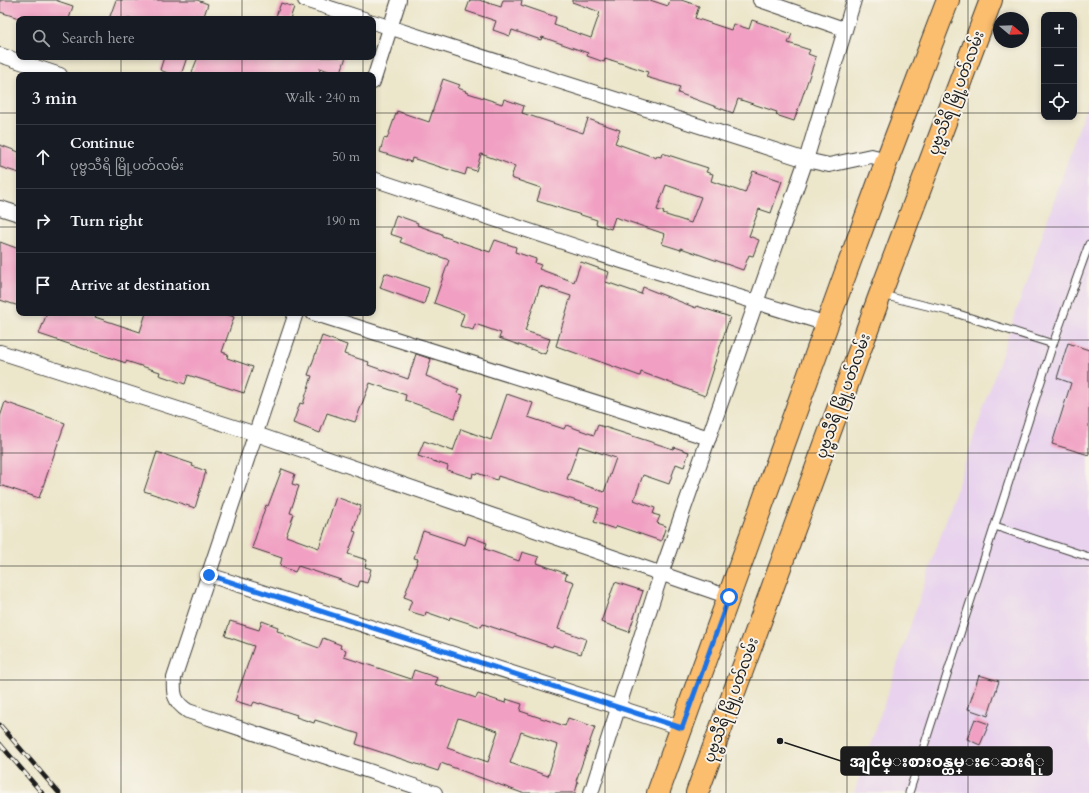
<!DOCTYPE html>
<html lang="en">
<head>
<meta charset="utf-8">
<style>
	:root { --surface:#171b24; --page:#20242c; --text:#f1f3f6; --muted:#9ea1a6; --line:#363941 }
	body { margin:0; font-family:Cardo,"Noto Sans Myanmar",serif; background:var(--page); color:var(--text) }
	.controls { position:absolute; right:12px; top:12px; display:grid; overflow:hidden; border-radius:8px; box-shadow:0 2px 6px #0003 }
	.controls button { width:36px; height:36px; display:grid; place-items:center; padding:0; border:0; border-bottom:1px solid var(--line); background:var(--surface); color:var(--text); font:20px sans-serif }
	.compass { position:absolute; left:993px; top:12px; width:36px; height:36px; border-radius:50%; background:var(--surface); box-shadow:0 2px 6px #0003; rotate:109deg }
	.stop { position:absolute; width:12px; height:12px; margin:-9px; border:3px solid #1a73e8; border-radius:50%; background:#fff }
	.stop.end { background:#1a73e8; border-color:#fff; box-shadow:0 1px 4px #0008 }
	.list { margin:0; padding:0; list-style:none }
	h2 { display:flex; justify-content:space-between; align-items:center; height:52px; margin:0; padding:0 16px; font-size:17px }
	h2 small { font-size:13px; font-weight:400; color:var(--muted) }
	.list li { display:grid; grid-template-columns:26px 1fr auto; gap:12px; align-items:center; box-sizing:border-box; height:64px; padding:0 16px; border-top:1px solid var(--line) }
	.list b { display:block; font-size:15px; white-space:nowrap }
	.list p { margin:0; font-size:13px; white-space:nowrap; color:var(--muted) }
	.list em { font-size:13px; font-style:normal; color:var(--muted) }
	.icon { flex:none; width:22px; height:22px; fill:none; stroke:currentColor; stroke-width:2; stroke-linecap:round; stroke-linejoin:round }
	.map { position:relative; flex:none; width:1089px; height:793px; overflow:hidden }
	.search { position:absolute; background:var(--surface); box-shadow:0 2px 6px #0003; left:16px; top:16px; width:360px; height:44px; display:flex; align-items:center; gap:10px; box-sizing:border-box; padding:0 14px; border-radius:8px; color:var(--muted); font-size:15px }
	.panel { position:absolute; background:var(--surface); box-shadow:0 2px 6px #0003; left:16px; top:72px; width:360px; height:244px; border-radius:8px }
	.map>svg:first-child { display:block }
	.built { fill:#e8d2ee }
	.building { fill:#f1a0c3; fill-rule:evenodd }
	.lines { fill:none; stroke-linecap:round; stroke-linejoin:round }
	.lane-casing { stroke:#3b3a36; stroke-width:9 }
	.street-casing { stroke:#3b3a36; stroke-width:16 }
	.primary-casing { stroke:#3b3a36; stroke-width:24 }
	.lane { stroke:#fff; stroke-width:7 }
	.street { stroke:#fff; stroke-width:14 }
	.primary { stroke:#fbbd6e; stroke-width:22 }
	.rail-casing { stroke:#1c1c1c; stroke-width:4.5 }
	.rail { stroke:#f7f3e8; stroke-width:3; stroke-dasharray:9; stroke-linecap:butt }
	.route { stroke:#1a73e8; stroke-width:5 }
	.grid { fill:none; stroke:#1c1c1c; stroke-width:1; stroke-opacity:0.55 }
	.labels { text-anchor:middle; stroke-width:4; stroke-linejoin:round; paint-order:stroke }
	.street-label { font-size:15px; fill:#1c1c1c; stroke:#f7f3e8 }
	.leader { fill:none; stroke:#1c1c1c; stroke-width:1.5 }
	.callout-dot { fill:#1c1c1c; stroke:#f7f3e8; stroke-width:1.5 }
	.callout { fill:#1c1c1c; stroke:#1c1c1c; stroke-width:1.5 }
	.callout-label { font-size:16px; text-anchor:middle; font-weight:bold; fill:#fff }
</style>
</head>
<body>
<div class="map">
<svg width="1089" height="793" viewBox="0 0 1089 793">
	<rect width="100%" height="100%" fill="#f7f3e8"/>
	<filter id="ink" filterUnits="userSpaceOnUse"><feTurbulence type="fractalNoise" baseFrequency=".025" numOctaves="2"/><feDisplacementMap in="SourceGraphic" scale="8" xChannelSelector="R" yChannelSelector="G"/><feConvolveMatrix kernelMatrix="1 2 1 2 8 2 1 2 1" color-interpolation-filters="sRGB"/></filter>
	<filter id="wash" filterUnits="userSpaceOnUse"><feTurbulence type="fractalNoise" baseFrequency=".012" numOctaves="4" result="noise"/><feDisplacementMap in="SourceGraphic" scale="16" xChannelSelector="R" yChannelSelector="G"/><feGaussianBlur stdDeviation="0.9" result="paint"/><feColorMatrix in="noise" values="0 0 0 0 0 0 0 0 0 0 0 0 0 0 0 0 0 1.4 0 .05"/><feComposite in="paint" operator="in"/></filter>
	<g filter="url(#wash)">
		<rect width="100%" height="100%" fill="#ece6cb"/>
		<polygon class="built" points="1089,98 1089,793 854,793 1010,330"/>
		<g id="blocks">
			<g class="building">
				<polygon points="0,0 55,0 73,6 69,19 22,19 0,12"/>
				<polygon points="116,0 197,0 208,4 203,19 109,19"/>
				<polygon points="470,0 479,0 501,7 503,0 522,0 521,5 556,17 554,25 591,38 600,12 572,2 572,0 650,0 668,6 670,0 681,0 699,6 695,18 731,30 733,24 749,29 752,20 792,34 788,43 810,50 808,54 816,57 794,121 776,115 777,112 738,99 733,113 678,93 680,87 646,77 648,72 611,60 611,61 605,59 604,62 587,56 588,53 542,37 541,40 512,30 510,36 493,30 496,21 466,11"/>
				<polygon points="281,3 294,7 290,19 275,19"/>
				<polygon points="164,57 187,57 181,75 173,75 160,70"/>
				<polygon points="198,57 346,57 340,75 320,68 319,75 199,75 192,72"/>
				<path d="M443,79L460,85L458,88L466,91L465,92L502,104L504,99L524,106L522,113L583,133L588,119L620,130L615,143L656,158L657,156L661,157L662,153L708,168L706,172L713,174L711,181L745,193L753,171L782,181L771,213L759,209L749,236L759,240L753,256L749,255L743,270L681,248V250L662,244L665,234L615,217L611,229L596,224L597,220L537,201L541,188L511,178L515,166L481,154L476,171L467,168L465,175L412,158L411,162L380,152L384,138L387,139L397,111L429,122ZM666,185L701,197L691,223L663,214L664,212L657,210Z"/>
				<polygon points="0,145 19,152 19,173 0,167"/>
				<polygon points="396,215 418,223 417,225 442,234 442,236 490,252 495,240 516,247 515,252 536,259 535,263 541,265 539,269 574,282 581,262 609,272 606,282 641,294 643,287 696,308 697,306 730,317 713,368 714,368 705,396 641,372 640,376 556,346 571,296 540,286 525,331 550,339 545,354 499,338 501,333 475,324 473,330 460,326 464,314 434,303 449,260 400,242 402,238 390,234"/>
				<polygon points="0,242 19,249 19,306 0,300"/>
				<polygon points="385,273 429,288 424,304 380,288"/>
				<polygon points="47,313 97,313 95,317 140,332 146,313 224,313 234,317 222,352 228,354 227,358 253,367 244,393 188,375 185,384 159,375 160,372 126,361 126,363 39,334"/>
				<polygon points="322,336 347,345 344,354 369,362 368,365 408,379 416,354 431,359 426,376 459,389 457,393 463,395 455,418 405,400 406,395 370,383 355,422 327,413 320,433 293,423 300,403 303,404 312,376 308,375"/>
				<polygon points="1068,343 1089,350 1089,455 1052,444 1071,383 1057,378"/>
				<path d="M507,394L533,403L528,417L564,429L566,425L594,435L598,425L673,449L674,447L689,452L684,467L676,464L669,484L643,475L634,500L655,508L653,514L660,516L657,523L666,526L661,541L617,526L615,529L594,522L599,508L498,476L497,480L477,473L476,474L473,473L472,478L447,470L448,466L418,456L424,441L453,451L461,429L491,440ZM579,446L616,458L604,492L567,479Z"/>
				<polygon points="5,402 65,423 39,498 0,485 0,417"/>
				<polygon points="157,452 193,464 192,466 206,471 195,508 144,491"/>
				<polygon points="282,469 295,474 292,484 299,486 290,513 294,514 286,536 319,548 336,497 361,506 353,531 356,532 348,554 367,560 365,567 371,569 367,583 360,581 358,587 341,581 341,580 298,566 295,572 280,566 282,558 252,548 266,505 268,506"/>
				<polygon points="423,531 465,545 468,536 487,543 485,549 519,561 522,552 539,557 537,563 567,574 565,579 574,582 558,629 586,639 581,654 553,645 552,647 483,624 481,627 450,617 449,620 426,612 425,616 408,611 412,600 404,597 418,559 414,558"/>
				<polygon points="615,582 643,591 629,632 601,622"/>
				<path d="M230,621L259,630L262,621L278,627L277,631L284,633V635L319,648L323,638L341,645L340,648L346,650L344,657L381,669L411,679L414,670L438,678L435,684L476,698L478,694L505,703L506,699L522,704L520,711L565,726L568,718L595,727L576,781L578,782L575,793H522L441,763L438,771L356,744L359,734L315,720L314,723L296,717L297,715L260,703V704L254,702L252,706L235,701L254,646L225,636ZM458,718L498,731L488,762L447,748ZM521,732L558,745L548,776L510,763Z"/>
				<polygon points="979,675 999,681 988,716 968,709"/>
				<polygon points="975,719 989,724 980,745 967,739"/>
			</g>
		</g>
	</g>
	<g filter="url(#ink)">
		<use href="#blocks" fill-opacity="0" stroke="#3b3a36" stroke-width="1"/>
		<g class="lines">
			<g class="lane-casing">
				<g id="lane">
					<polyline points="882,295 952,312 1053,344"/>
					<polyline points="995,526 1089,557"/>
					<polyline points="909,793 1053,344 1089,244"/>
				</g>
			</g>
			<g class="street-casing">
				<g id="street">
					<polyline points="305,0 364,19"/>
					<polyline points="760,0 844,29"/>
					<polyline points="373,22 806,160 829,165 871,156 887,160"/>
					<polyline points="0,55 60,75"/>
					<polyline points="373,82 399,0"/>
					<polyline points="373,179 599,254 827,324"/>
					<polyline points="0,208 19,214"/>
					<path d="M296,313L174,678C173,694 174,702 188,711L435,793"/>
					<polyline points="313,313 709,438"/>
					<polyline points="0,352 256,434 729,597"/>
					<polyline points="209,575 682,728"/>
					<polyline points="591,793 661,574 806,160 854,0"/>
				</g>
			</g>
			<g class="primary-casing">
				<g id="primary">
					<polyline points="658,793 843,280 887,160 948,0"/>
					<polyline points="697,793 880,295 991,0"/>
				</g>
			</g>
			<use href="#lane" class="lane"/>
			<use href="#street" class="street"/>
			<use href="#primary" class="primary"/>
			<g class="rail-casing">
				<g id="rail">
					<polyline points="0,725 59,793"/>
					<polyline points="0,744 42,793"/>
				</g>
			</g>
			<use href="#rail" class="rail"/>
		</g>
	</g>
	<g class="lines" filter="url(#ink)">
		<polyline class="route" points="209,575 682,728 729,597"/>
	</g>
	<path class="grid" d="M121,0V19M242,0V19M363,0V19M484,0V793M605,0V793M726,0V793M847,0V793M968,0V793M121,57V75M242,57V75M363,57V75M0,113H19M373,113H1044M1074,113H1089M0,227H19M373,227H1089M121,313V793M242,313V793M363,313V793M0,340H1089M0,453H1089M0,566H1089M0,680H1089"/>
	<g class="labels">
		<g class="street-label">
			<text transform="translate(956 93) rotate(-69)" y="5">ပုဗ္ဗသီရိ မြို့ပတ်လမ်း</text>
			<text transform="translate(843 396) rotate(-70)" y="5">ပုဗ္ဗသီရိ မြို့ပတ်လမ်း</text>
			<text transform="translate(731 700) rotate(-70)" y="5">ပုဗ္ဗသီရိ မြို့ပတ်လမ်း</text>
		</g>
	</g>
	<path class="leader" d="M780 741L841 761"/>
	<circle class="callout-dot" cx="780" cy="741" r="4"/>
	<rect class="callout" x="841" y="747" width="211" height="28" rx="4"/>
	<g class="callout-label">
		<text x="947" y="767">အျငိမ္းစားဝန္ထမ္းေဆးရံု</text>
	</g>
</svg>
<div class="controls">
<button>+</button>
<button>−</button>
<button><svg class="icon" aria-label="locate" viewBox="0 0 24 24"><circle cx="12" cy="12" r="6"/><path d="M12 2v4M12 18v4M2 12h4M18 12h4"/></svg></button>
</div>
<svg class="compass" viewBox="-18 -18 36 36"><path d="M0-13l5 13h-10z" fill="#e53935"/><path d="M0 13l5-13h-10z" fill="#9ea1a6"/></svg>
<div class="stop" style="left:729px;top:597px"></div>
<div class="stop end" style="left:209px;top:575px"></div>
<div class="search"><svg class="icon" aria-label="search" viewBox="0 0 24 24"><circle cx="10" cy="10" r="6"/><path d="M15 15l6 6"/></svg>Search here</div>
<section class="panel">
<h2>3 min<small>Walk · 240 m</small></h2>
<ul class="list">
<li><svg class="icon" aria-label="ahead" viewBox="0 0 24 24"><path d="M12 20V5M6 11l6-6 6 6"/></svg><div><b>Continue</b><p>ပုဗ္ဗသီရိ မြို့ပတ်လမ်း</p></div><em>50 m</em></li>
<li><svg class="icon" aria-label="right" viewBox="0 0 24 24"><path d="M7 20v-9h11M14 6l5 5-5 5"/></svg><div><b>Turn right</b></div><em>190 m</em></li>
<li><svg class="icon" aria-label="arrive" viewBox="0 0 24 24"><path d="M6 21V4h12l-3 4 3 4H6"/></svg><div><b>Arrive at destination</b></div></li>
</ul>
</section>
</div>
</body>
</html>
